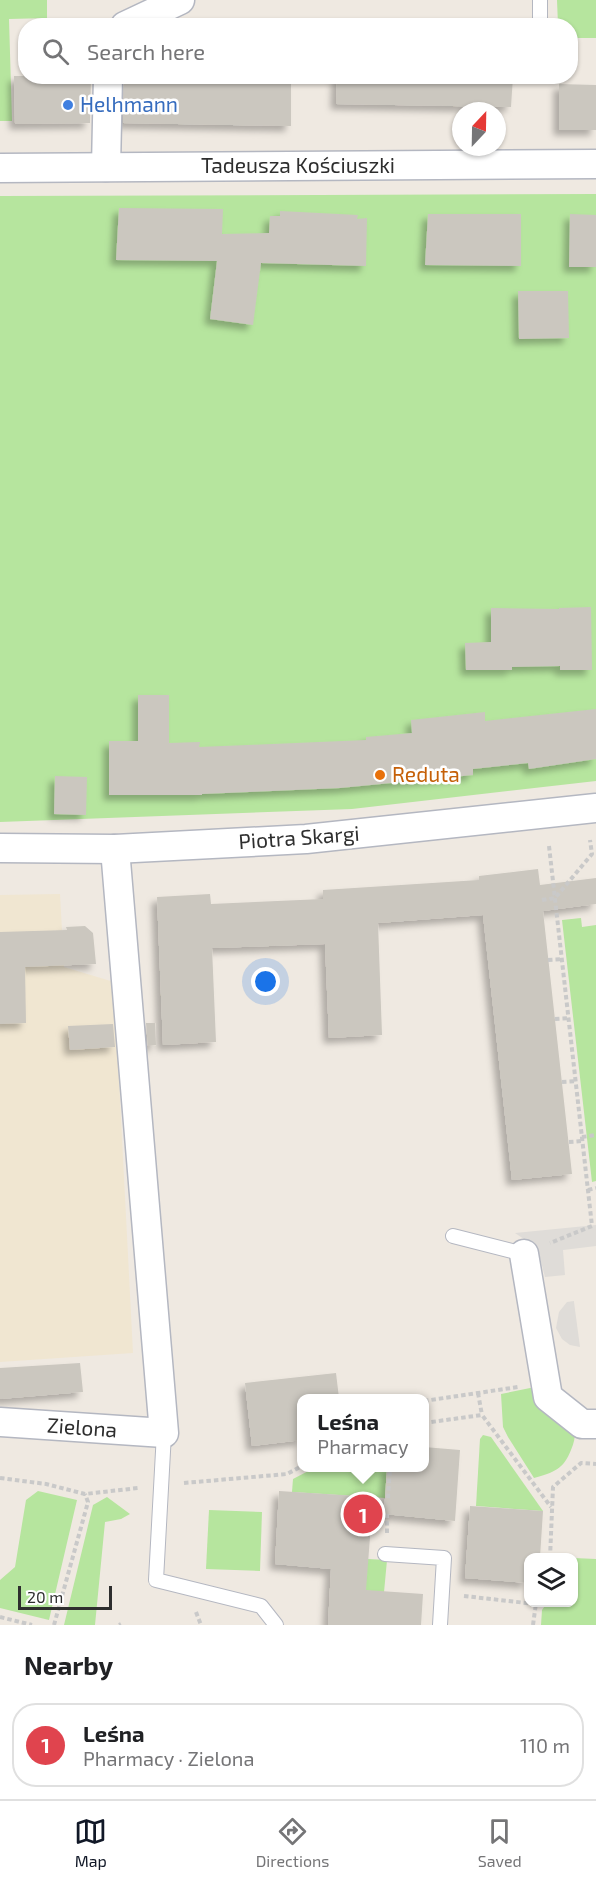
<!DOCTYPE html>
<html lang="en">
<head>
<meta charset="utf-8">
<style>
	:root { --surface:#fff; --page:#f6f6f6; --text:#202124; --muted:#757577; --line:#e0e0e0; --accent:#111827 }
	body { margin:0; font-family:"Exo 2",sans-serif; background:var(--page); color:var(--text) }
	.controls { position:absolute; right:18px; bottom:18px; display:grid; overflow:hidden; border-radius:12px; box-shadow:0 2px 4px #0004 }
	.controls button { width:54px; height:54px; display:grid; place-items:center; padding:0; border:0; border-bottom:2px solid var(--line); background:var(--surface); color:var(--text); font:30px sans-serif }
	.compass { position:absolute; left:452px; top:102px; width:54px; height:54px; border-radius:50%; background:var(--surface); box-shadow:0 2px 4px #0004; rotate:22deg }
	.scale { position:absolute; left:18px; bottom:15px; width:94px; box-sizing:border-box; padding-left:6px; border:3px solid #2e2e2e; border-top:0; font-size:16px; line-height:21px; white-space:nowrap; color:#2e2e2e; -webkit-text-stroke:4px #fff; paint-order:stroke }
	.you { position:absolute; left:266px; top:982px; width:21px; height:21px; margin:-15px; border:4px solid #fff; border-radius:50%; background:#1a73e8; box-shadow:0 0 0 9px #1a73e833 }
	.badge { display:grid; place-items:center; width:39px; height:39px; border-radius:50%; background:var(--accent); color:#fff; font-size:20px; font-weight:700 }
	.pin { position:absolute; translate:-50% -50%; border:3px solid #fff; box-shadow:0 2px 6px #0006 }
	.popup { position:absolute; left:297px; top:1394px; width:132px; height:78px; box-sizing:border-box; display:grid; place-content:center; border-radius:12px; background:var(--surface); filter:drop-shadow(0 2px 4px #0005); font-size:20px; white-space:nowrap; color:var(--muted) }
	.popup b { font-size:22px; color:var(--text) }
	.popup::after { content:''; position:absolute; left:50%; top:100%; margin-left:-12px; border:12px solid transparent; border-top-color:var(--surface) }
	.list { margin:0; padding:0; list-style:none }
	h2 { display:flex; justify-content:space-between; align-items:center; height:78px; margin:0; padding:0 24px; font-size:26px }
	h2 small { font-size:20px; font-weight:400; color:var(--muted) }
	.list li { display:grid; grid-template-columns:39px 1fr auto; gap:18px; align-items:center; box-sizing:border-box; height:84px; margin:0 12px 12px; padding:0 12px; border:2px solid var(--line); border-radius:24px }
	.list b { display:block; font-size:22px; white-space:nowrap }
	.list p { margin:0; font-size:20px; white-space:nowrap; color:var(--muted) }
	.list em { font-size:20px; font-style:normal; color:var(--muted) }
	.icon { flex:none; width:33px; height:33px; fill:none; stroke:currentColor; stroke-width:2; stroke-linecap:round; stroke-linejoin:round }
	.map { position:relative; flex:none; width:596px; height:1625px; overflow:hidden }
	.search { position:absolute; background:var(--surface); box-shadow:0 2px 4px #0004; left:18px; right:18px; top:18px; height:66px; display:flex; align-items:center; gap:15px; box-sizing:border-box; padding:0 21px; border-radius:24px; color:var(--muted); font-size:22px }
	.sheet { height:174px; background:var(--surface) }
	nav { display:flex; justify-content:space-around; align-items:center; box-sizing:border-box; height:84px; border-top:2px solid var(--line); background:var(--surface); font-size:16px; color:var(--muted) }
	nav a { display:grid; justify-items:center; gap:3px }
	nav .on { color:var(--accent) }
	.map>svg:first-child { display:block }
	.education { fill:#f0e6d1 }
	.green { fill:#b6e59e }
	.plaza { fill:#dfdcd8 }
	.building { fill:#cbc7bf; filter:url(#shadow) }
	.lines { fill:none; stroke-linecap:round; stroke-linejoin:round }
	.lane-casing { stroke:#b4b7c1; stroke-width:16 }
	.street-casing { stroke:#b4b7c1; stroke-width:31 }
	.path { stroke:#c9c9c9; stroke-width:4; stroke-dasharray:4.5 3; stroke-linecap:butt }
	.lane { stroke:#fff; stroke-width:14 }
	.street { stroke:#fff; stroke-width:28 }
	.shop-dot { fill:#3f7fe0; stroke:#fff; stroke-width:2 }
	.food-dot { fill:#e8710a; stroke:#fff; stroke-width:2 }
	.labels { text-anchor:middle; stroke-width:5; stroke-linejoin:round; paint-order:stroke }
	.shop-label { font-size:21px; fill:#366cbe; stroke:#fff; text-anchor:start }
	.street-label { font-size:21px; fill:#2e2e2e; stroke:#fff }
	.food-label { font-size:21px; fill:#c56008; stroke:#fff; text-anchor:start }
</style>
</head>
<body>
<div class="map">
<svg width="596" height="1625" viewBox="0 0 596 1625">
	<defs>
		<filter id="shadow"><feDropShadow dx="-5.5" dy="5.5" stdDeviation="3" flood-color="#0004"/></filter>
	</defs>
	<rect width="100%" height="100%" fill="#efe9e1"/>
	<polygon class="education" points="60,894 64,967 114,982 133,1353 0,1362 0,895"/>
	<g class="green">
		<polygon points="0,0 47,0 47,18 9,19 12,121 0,121"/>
		<polygon points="557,0 596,0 596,38 571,38 570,26 558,25"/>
		<polygon points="596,194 596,781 352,809 0,822 0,196"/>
		<polygon points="581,918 582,927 596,925 596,1181 592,1182 562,920"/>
		<path d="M535,1387C545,1411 549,1422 575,1431C575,1438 574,1443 571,1450C563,1470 554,1472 534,1478L508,1437L503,1427L501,1394Z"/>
		<polygon points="483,1435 491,1437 543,1511 476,1506 480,1439"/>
		<polygon points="314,1468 387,1468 385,1498 292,1492 293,1479"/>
		<polygon points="38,1491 77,1500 49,1620 0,1608 0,1580 15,1567 26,1500"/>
		<polygon points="107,1497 130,1514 121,1519 105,1522 95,1625 64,1625 93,1505"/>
		<polygon points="209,1510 262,1512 260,1571 206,1569"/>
		<polygon points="574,1558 596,1559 596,1625 541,1625 542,1610 547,1603 574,1602"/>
		<polygon points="368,1559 387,1560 384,1592 348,1589"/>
	</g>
	<g class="plaza">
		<polygon points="596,1225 596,1246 563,1250 565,1275 545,1277 539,1254 527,1241 515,1233"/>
		<polygon points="574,1301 574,1302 580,1347 570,1345 562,1339 556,1328 559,1312 567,1302"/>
	</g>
	<g class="building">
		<polygon points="14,76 91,76 90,123 15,124"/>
		<polygon points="337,76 513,76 511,107 336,104"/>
		<polygon points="124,79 291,81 291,126 123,123"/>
		<polygon points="559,84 596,85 596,130 559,130"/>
		<polygon points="119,208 223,209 222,234 269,233 270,216 280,216 280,211 358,215 357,219 367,218 366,266 261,263 253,325 210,319 217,261 116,260"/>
		<polygon points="428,214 521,214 521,266 425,265"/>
		<polygon points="570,214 596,215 596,267 569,267"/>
		<polygon points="518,291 568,291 569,338 519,339"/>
		<polygon points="591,607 592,670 560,670 560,666 512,667 512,670 466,670 465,643 491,642 491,608 559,609 559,608"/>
		<polygon points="138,695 169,695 169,743 200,742 199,747 366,740 366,737 412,733 411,720 485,712 485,721 596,709 596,759 529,769 528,763 473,769 473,775 340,788 202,794 202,795 109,795 109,741 138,741"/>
		<polygon points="55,776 87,777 86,815 54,814"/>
		<polygon points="538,869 540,885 596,878 596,904 543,911 572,1174 512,1180 483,915 378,923 382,1035 329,1038 325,944 212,948 216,1042 163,1045 157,897 210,894 211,904 323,899 323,890 479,880 479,876"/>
		<polygon points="85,926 93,933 96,964 25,967 26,1023 0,1024 0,932 67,930 66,927"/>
		<polygon points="146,1023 155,1023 156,1045 148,1046"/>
		<polygon points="113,1024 115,1047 70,1050 68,1026"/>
		<polygon points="80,1363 83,1392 0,1399 0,1368"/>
		<polygon points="336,1373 339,1398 302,1398 302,1440 252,1446 245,1383"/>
		<polygon points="424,1447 460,1450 455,1521 384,1514 387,1467 424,1467"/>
		<polygon points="279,1491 373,1497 366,1590 423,1594 421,1625 328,1625 331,1569 275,1564"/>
		<polygon points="470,1506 543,1511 540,1557 528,1557 528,1583 465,1578"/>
	</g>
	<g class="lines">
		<g class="lane-casing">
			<g id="lane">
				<polyline points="540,0 540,22"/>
				<polyline points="453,1236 524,1254"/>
				<polyline points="164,1433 156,1580 261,1606 276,1625"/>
				<polyline points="385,1554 444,1558 440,1625"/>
			</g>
		</g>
		<g class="street-casing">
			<g id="street">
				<polyline points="125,26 180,0"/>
				<polyline points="106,167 108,76"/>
				<polyline points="0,168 596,164"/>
				<polyline points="0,848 115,849 306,839 596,808"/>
				<polyline points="524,1254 548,1397 582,1424 596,1424"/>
				<polyline points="0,1422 164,1433 115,849"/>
			</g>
		</g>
		<g class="path">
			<polyline points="549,846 592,1226 550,1243"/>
			<polyline points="542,900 555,898 592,854 590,840"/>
			<polyline points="548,960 562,959"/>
			<polyline points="555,1019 569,1018"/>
			<polyline points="562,1082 576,1081"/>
			<polyline points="582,1137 596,1135"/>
			<polyline points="569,1142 582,1141"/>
			<polyline points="588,1190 596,1188"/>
			<polyline points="478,1393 482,1415"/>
			<polyline points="424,1401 518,1387"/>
			<polyline points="424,1423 482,1415 551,1507"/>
			<polyline points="0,1478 46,1484 85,1494 138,1488"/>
			<polyline points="184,1483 287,1474 302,1466"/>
			<polyline points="388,1498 390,1468"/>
			<polyline points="387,1533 387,1514"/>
			<polyline points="550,1558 553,1487 581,1463 596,1464"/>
			<polyline points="464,1596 535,1604"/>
			<polyline points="196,1612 201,1625"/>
			<polyline points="0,1617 32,1625"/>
			<polyline points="54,1625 88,1502 85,1494"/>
			<polyline points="119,1625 121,1624"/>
			<polyline points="533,1625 536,1603"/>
		</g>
		<use href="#lane" class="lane"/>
		<use href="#street" class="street"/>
	</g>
	<circle class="shop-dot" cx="68" cy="105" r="6"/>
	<circle class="food-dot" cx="380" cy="775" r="6"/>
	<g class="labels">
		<g class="shop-label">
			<text x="80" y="112">Helhmann</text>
		</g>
		<g class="street-label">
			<text x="298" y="173">Tadeusza Kościuszki</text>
			<text transform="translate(299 838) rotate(-4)" y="7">Piotra Skargi</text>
			<text transform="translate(82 1428) rotate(4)" y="7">Zielona</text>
		</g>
		<g class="food-label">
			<text x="392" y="782">Reduta</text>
		</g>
	</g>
</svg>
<div class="controls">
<button><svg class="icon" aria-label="layers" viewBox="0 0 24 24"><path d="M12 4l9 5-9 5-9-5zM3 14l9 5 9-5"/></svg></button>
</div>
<svg class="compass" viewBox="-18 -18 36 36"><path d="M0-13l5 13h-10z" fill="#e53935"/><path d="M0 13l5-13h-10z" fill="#757577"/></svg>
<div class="scale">20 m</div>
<div class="you"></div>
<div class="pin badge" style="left:363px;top:1514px;background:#e0444e">1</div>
<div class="popup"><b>Leśna</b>Pharmacy</div>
<div class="search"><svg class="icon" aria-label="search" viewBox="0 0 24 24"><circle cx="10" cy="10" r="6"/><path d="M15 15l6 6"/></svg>Search here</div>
</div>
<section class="sheet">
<h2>Nearby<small></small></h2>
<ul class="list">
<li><span class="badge" style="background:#e0444e">1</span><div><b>Leśna</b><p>Pharmacy · Zielona</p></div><em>110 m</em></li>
</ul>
</section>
<nav>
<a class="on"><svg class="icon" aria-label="map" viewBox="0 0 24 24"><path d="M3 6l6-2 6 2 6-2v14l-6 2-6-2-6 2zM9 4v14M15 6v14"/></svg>Map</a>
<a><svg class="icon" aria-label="directions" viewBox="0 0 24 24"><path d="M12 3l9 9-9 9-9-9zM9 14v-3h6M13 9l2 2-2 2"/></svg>Directions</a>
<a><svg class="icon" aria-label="saved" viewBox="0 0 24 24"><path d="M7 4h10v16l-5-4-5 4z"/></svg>Saved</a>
</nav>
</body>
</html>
